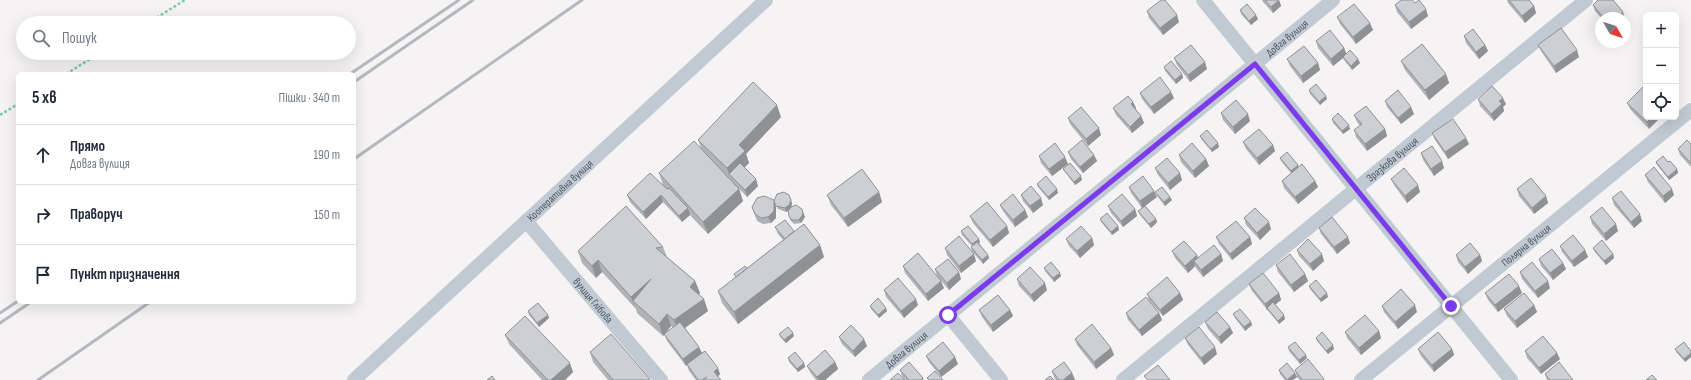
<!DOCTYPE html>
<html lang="uk">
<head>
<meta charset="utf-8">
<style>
	:root { --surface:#fff; --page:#f2f2f3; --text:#1f2937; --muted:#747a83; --line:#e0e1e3 }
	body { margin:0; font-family:"Sofia Sans Condensed",sans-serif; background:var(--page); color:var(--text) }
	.controls { position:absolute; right:12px; top:12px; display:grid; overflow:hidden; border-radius:6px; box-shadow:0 4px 16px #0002 }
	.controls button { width:36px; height:36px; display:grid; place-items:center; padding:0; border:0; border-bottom:1px solid var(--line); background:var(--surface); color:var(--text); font:20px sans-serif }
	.compass { position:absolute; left:1595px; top:12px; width:36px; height:36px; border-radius:50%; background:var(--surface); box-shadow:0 4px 16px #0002; rotate:129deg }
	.stop { position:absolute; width:12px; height:12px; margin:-9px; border:3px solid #7c3aed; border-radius:50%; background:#fff }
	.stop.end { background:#7c3aed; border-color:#fff; box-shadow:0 1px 4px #0008 }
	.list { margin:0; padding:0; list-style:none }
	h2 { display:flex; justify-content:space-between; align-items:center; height:52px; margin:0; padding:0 16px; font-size:17px }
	h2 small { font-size:13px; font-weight:400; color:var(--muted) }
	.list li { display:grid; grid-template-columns:26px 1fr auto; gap:12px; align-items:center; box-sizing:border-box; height:60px; padding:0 16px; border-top:1px solid var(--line) }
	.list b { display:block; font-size:15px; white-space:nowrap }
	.list p { margin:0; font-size:13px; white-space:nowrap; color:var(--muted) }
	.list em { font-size:13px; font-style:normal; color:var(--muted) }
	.icon { flex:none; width:22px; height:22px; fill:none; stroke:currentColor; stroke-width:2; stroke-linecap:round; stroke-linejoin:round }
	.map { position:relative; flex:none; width:1691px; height:380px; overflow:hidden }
	.search { position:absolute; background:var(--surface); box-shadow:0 4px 16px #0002; left:16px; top:16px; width:340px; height:44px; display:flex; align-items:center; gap:10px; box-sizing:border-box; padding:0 14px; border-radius:22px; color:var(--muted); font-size:15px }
	.panel { position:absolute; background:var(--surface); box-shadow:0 4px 16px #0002; left:16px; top:72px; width:340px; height:232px; border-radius:6px }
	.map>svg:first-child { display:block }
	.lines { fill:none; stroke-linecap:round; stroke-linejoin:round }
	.path { stroke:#7ad0a6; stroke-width:2.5; stroke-dasharray:3 2; stroke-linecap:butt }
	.minor { stroke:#c1cad2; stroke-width:14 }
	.rail { stroke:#b5b8bd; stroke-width:3 }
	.wall { fill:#b0b2b7 }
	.shaded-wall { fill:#909195 }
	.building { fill:#cdcfd5; stroke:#909195 }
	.route { stroke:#7c3aed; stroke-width:5 }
	.labels { text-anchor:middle; stroke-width:3; stroke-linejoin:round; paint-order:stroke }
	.street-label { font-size:11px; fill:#4a5661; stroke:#fff }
</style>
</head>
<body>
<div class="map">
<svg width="1691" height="380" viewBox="0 0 1691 380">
	<rect width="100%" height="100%" fill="#f5f3f3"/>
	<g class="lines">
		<g class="path">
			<polyline points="148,23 185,0"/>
			<polyline points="66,74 100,53"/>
			<polyline points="0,115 18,104"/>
		</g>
		<g class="minor">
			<polyline points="1203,0 1511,380"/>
			<path id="s1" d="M526,221L661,380"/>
			<polyline points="948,315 1001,380"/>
			<path id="s2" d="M354,380L766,0"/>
			<path id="s3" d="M869,380L1333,0"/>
			<path id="s4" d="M1123,380L1586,0"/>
			<path id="s5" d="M1361,380L1691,110"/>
		</g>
		<g class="rail">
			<polyline points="350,74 459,0"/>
			<polyline points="354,82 473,0"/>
			<polyline points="354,159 582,0"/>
			<polyline points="0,313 18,301"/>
			<polyline points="0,323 31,302"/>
			<polyline points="38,380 150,302"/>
		</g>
	</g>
	<g class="wall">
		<polygon points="1262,0 1279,0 1281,6 1273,13 1263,2"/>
		<polygon points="1507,0 1529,0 1534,6 1536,13 1525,23 1508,3"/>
		<polygon points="1395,5 1428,16 1411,29 1397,12"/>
		<polygon points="1593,5 1625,18 1601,18 1595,11"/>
		<polygon points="1240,10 1258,19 1251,25 1241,14"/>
		<polygon points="1147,11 1179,22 1163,35 1149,18"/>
		<polygon points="1337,17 1373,30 1356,44 1340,24"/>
		<polygon points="1464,36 1485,45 1488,51 1479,59 1466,43"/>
		<polygon points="1316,41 1344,48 1346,53 1358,59 1360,63 1352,70 1344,60 1343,58 1333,66 1318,48"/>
		<polygon points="1538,45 1579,57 1556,73 1541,51"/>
		<polygon points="1174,58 1207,69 1190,82 1177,65"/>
		<polygon points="1287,59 1318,63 1320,70 1303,83 1290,66"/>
		<polygon points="1401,61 1446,74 1449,83 1429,100 1405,70"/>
		<polygon points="1164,67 1182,74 1183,78 1176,84 1165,71"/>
		<polygon points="1646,84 1649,129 1630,109 1627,103"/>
		<polygon points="1309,90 1327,99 1320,105 1310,94"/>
		<polygon points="1140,93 1174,98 1154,114 1142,99"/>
		<polygon points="1478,99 1506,104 1503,107 1504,111 1494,121 1480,106"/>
		<polygon points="1385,101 1414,114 1401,124 1387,107"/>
		<polygon points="1133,102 1136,108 1135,109 1141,116 1144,123 1132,133 1116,115 1113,108"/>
		<polygon points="1221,113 1250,121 1235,134 1223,120"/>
		<polygon points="1354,115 1385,129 1387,136 1367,151 1356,137 1354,130 1360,126 1357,122"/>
		<polygon points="781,117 746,154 749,163 744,168 758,186 747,197 723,172 739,189 743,201 708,234 690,215 682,222 663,202 646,219 630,202 627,195 663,185 659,173 701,148 698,140"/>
		<polygon points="1068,118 1101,135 1088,146 1070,124"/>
		<polygon points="1332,119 1350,129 1343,134 1333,123"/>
		<polygon points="1432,133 1469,144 1448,159 1435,140"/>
		<polygon points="1200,136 1219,147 1212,152 1201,139"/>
		<polygon points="1243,142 1273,145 1275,151 1259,165 1246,149"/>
		<polygon points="1691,144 1691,167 1680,155 1678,149"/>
		<polygon points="1068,152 1094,155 1097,161 1083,173 1071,159"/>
		<polygon points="1421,153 1444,168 1434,176 1423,160"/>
		<polygon points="1179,155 1206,159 1209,166 1195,178 1181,162"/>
		<polygon points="1039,156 1068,164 1052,176 1041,163"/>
		<polygon points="1280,158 1315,181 1318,187 1298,204 1284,188 1282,181 1291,173 1281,161"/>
		<polygon points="1656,162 1668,162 1677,169 1678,173 1669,180 1657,165"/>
		<polygon points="1155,168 1182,180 1170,190 1158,175"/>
		<polygon points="1063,169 1082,180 1075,185 1065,172"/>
		<polygon points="1645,175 1674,195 1665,203 1648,182"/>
		<polygon points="1391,179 1420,192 1407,203 1394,185"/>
		<polygon points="1037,184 1058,193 1049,200 1038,187"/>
		<polygon points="1129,187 1157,197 1145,206 1156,219 1157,222 1151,228 1140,215 1138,211 1142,208 1131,193"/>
		<polygon points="1517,189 1546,196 1548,203 1534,214 1519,196"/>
		<polygon points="879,192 882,202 848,227 831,205 827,195"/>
		<polygon points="1155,192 1172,200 1165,206 1157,196"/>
		<polygon points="1021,195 1043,205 1033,213 1023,201"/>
		<polygon points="1612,198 1642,221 1634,228 1614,205"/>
		<polygon points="774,201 792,203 791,207 805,217 801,223 794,224 790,220 789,216 789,209 786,212 778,209"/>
		<polygon points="1000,205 1025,210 1028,217 1015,227 1003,211"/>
		<polygon points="1108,206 1135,209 1137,216 1123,227 1111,213"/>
		<polygon points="752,207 776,207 776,218 771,223 763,224 757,221"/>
		<polygon points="970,216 1007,226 1009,233 993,247 973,223"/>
		<polygon points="1590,217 1618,231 1606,241 1592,224"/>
		<polygon points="1244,218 1271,229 1260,240 1246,225"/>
		<polygon points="1100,219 1118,226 1119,230 1112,235 1101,222"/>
		<polygon points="775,227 794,231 820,245 824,257 738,324 722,303 718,291 736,277 734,274 747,268 783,240 778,234"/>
		<polygon points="1319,228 1350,243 1337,254 1321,234"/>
		<polygon points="961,231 980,242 979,243 988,255 989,258 983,264 972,251 971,247 972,246 962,235"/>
		<polygon points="1216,237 1250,237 1252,244 1232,260 1219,244"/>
		<polygon points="1092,238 1094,245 1080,258 1069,246 1066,239"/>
		<polygon points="1560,246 1585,250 1588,257 1574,267 1562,252"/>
		<polygon points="663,247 667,257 695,281 700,293 699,294 708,311 685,328 702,353 720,374 718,377 721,380 696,380 689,371 687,365 686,366 667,341 664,334 673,328 671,326 663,336 637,313 636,309 602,272 596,278 582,263 578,251"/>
		<polygon points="945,248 976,261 961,273 947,255"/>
		<polygon points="1593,248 1613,254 1614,258 1606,265 1594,251"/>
		<polygon points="1297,250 1324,261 1313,271 1299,256"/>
		<polygon points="1172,251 1197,255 1198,258 1221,254 1223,261 1203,277 1196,268 1195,266 1188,273 1175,258"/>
		<polygon points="1456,255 1480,255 1482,261 1468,274 1458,262"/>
		<polygon points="1539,259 1563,263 1566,269 1553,280 1541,266"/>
		<polygon points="1276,265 1305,274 1308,281 1294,292 1278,272"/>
		<polygon points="903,266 944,288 928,301 905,273"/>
		<polygon points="1044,268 1061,276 1054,282 1045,271"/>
		<polygon points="935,269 961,279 949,290 937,276"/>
		<polygon points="1520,272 1550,288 1538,298 1522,279"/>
		<polygon points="1017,279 1047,290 1034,302 1019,286"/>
		<polygon points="1249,284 1279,293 1281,300 1275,305 1285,319 1279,324 1252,291"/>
		<polygon points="1309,286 1328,297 1321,302 1310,289"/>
		<polygon points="884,290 918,305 904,318 886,297"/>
		<polygon points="1180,293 1183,300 1163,316 1149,300 1147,294"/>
		<polygon points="1485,293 1522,293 1498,312 1488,300"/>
		<polygon points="1534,305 1537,312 1517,328 1507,316 1504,309"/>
		<polygon points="870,306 886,308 887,311 879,318 871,309"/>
		<polygon points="1382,306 1417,312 1398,329 1384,312"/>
		<polygon points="979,310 1010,310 1013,316 993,332 982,317"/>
		<polygon points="528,311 548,315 549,318 539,327 529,315"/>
		<polygon points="1126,313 1159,313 1162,320 1142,336 1128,320"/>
		<polygon points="1233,314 1251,322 1252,325 1245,331 1235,318"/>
		<polygon points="1205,322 1230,327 1233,333 1221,344 1208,329"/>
		<polygon points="1379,331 1381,338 1361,355 1347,338 1345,332"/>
		<polygon points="779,334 794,336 786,343 781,338"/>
		<polygon points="505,335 573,372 565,380 542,380 509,344"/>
		<polygon points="839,337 867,346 855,357 842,344"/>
		<polygon points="1185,338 1217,354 1204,365 1188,345"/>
		<polygon points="1316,338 1334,349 1328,354 1317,341"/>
		<polygon points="1075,339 1111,348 1114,355 1096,369 1077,345"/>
		<polygon points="1288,347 1307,358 1300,364 1289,351"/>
		<polygon points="1418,349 1452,349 1454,355 1434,372 1421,356"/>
		<polygon points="1675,349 1691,351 1691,357 1685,362 1677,353"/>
		<polygon points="1525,351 1560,359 1541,374 1527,358"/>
		<polygon points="590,352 650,380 608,380 593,362"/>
		<polygon points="926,356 958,364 941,377 929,362"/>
		<polygon points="788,358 804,363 805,367 798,372 789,362"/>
		<polygon points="835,362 838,369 825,380 816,380 810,372 807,366"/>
		<polygon points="900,370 923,378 924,380 906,380 902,376"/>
		<polygon points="1279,370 1297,377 1293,380 1285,380 1280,374"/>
		<polygon points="1295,370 1324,380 1300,380 1297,377"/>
		<polygon points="1052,371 1072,373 1075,380 1056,380 1054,377"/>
		<polygon points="1545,374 1573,380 1547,380"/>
	</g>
	<g class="shaded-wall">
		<polygon points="1279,0 1281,6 1273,13 1271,7"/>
		<polygon points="1534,6 1536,13 1525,23 1522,16"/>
		<polygon points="1426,9 1428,16 1411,29 1409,22"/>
		<polygon points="1623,12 1625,18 1616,18"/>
		<polygon points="1177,15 1179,22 1163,35 1160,28"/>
		<polygon points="1256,15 1258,19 1251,25 1249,21"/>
		<polygon points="1370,23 1373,30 1356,44 1353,37"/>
		<polygon points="1485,45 1488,51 1479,59 1476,52"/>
		<polygon points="1344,48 1347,55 1343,57 1343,58 1333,66 1331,59"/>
		<polygon points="1577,50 1579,57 1556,73 1554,66"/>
		<polygon points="1358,59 1360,63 1352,70 1351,66"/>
		<polygon points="1205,62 1207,69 1190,82 1188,75"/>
		<polygon points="1318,63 1320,70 1303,83 1301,76"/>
		<polygon points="1182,74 1183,78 1176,84 1175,80"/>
		<polygon points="1446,74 1449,83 1429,100 1425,90"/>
		<polygon points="1171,92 1174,98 1154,114 1151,107"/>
		<polygon points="1326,96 1327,99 1320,105 1319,102"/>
		<polygon points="1503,98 1506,104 1503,107 1504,111 1494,121 1491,114 1499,101"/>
		<polygon points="1133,102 1136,108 1133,111 1131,104"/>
		<polygon points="777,105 781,117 746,154 749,163 734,178 729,174 727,168 739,145"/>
		<polygon points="1411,107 1414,114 1401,124 1398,118"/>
		<polygon points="1248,114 1250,121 1235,134 1233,127"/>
		<polygon points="1141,116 1144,123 1132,133 1130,127"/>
		<polygon points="1652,117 1661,117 1649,129 1647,122"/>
		<polygon points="1349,125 1350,129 1343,134 1342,131"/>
		<polygon points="1099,128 1101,135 1088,146 1086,139"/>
		<polygon points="1385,129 1387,136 1367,151 1365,144"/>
		<polygon points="1466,138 1469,144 1448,159 1445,152"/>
		<polygon points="1218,143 1219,147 1212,152 1211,149"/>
		<polygon points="1273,145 1275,151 1259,165 1257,158"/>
		<polygon points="1094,155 1097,161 1083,173 1080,167"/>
		<polygon points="1065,157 1068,164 1052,176 1049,169"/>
		<polygon points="1206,159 1209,166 1195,178 1193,171"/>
		<polygon points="1442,161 1444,168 1434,176 1431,169"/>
		<polygon points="1298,165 1299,169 1292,174 1291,171"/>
		<polygon points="1677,169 1678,173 1669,180 1668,177"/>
		<polygon points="1180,173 1182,180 1170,190 1168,183"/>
		<polygon points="1081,176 1082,180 1075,185 1074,182"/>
		<polygon points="756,179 758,186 747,197 745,190"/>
		<polygon points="1315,181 1318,187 1298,204 1295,197"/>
		<polygon points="1418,185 1420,192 1407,203 1405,196"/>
		<polygon points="739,189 743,201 708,234 703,222"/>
		<polygon points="1057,189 1058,193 1049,200 1048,197"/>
		<polygon points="1672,189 1674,195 1665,203 1663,196"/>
		<polygon points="1154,191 1157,197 1142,208 1140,201"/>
		<polygon points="879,192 882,202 848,227 844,218"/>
		<polygon points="661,195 663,202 646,219 643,212"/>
		<polygon points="1546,196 1548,203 1534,214 1532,208"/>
		<polygon points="1170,197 1172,200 1165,206 1164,202"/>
		<polygon points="1041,198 1043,205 1033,213 1030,206"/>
		<polygon points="774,200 776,207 776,218 771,223 768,217"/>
		<polygon points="791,200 792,203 791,209 786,212 785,208"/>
		<polygon points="688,208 690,215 682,222 679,216"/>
		<polygon points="802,209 805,217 801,223 799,220"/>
		<polygon points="1135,209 1137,216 1123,227 1121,221"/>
		<polygon points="1025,210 1028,217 1015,227 1013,220"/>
		<polygon points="1640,214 1642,221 1634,228 1631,222"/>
		<polygon points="1156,219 1157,222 1151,228 1149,224"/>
		<polygon points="1269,222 1271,229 1260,240 1257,233"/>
		<polygon points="1616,224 1618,231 1606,241 1604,234"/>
		<polygon points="1007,226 1009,233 993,247 990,240"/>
		<polygon points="1118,226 1119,230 1112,235 1111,232"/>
		<polygon points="1250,237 1252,244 1232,260 1230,254"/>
		<polygon points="1348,237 1350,243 1337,254 1334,247"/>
		<polygon points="1092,238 1094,245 1080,258 1077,251"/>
		<polygon points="979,239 980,242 973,248 972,244"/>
		<polygon points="820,245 824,257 738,324 734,312"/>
		<polygon points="1585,250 1588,257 1574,267 1572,261"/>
		<polygon points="974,254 976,261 961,273 959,266"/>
		<polygon points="1221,254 1223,261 1203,277 1201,270"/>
		<polygon points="1322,254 1324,261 1313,271 1310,264"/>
		<polygon points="1613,254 1614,258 1606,265 1604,261"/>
		<polygon points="988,255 989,258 983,264 982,260"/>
		<polygon points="1197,255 1199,262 1194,261 1195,266 1188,273 1185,266"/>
		<polygon points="1480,255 1482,261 1468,274 1465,267"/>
		<polygon points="598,260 602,272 596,278 592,266"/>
		<polygon points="1563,263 1566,269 1553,280 1550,273"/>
		<polygon points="959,272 961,279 949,290 947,283"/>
		<polygon points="1060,273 1061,276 1054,282 1053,278"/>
		<polygon points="1305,274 1308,281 1294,292 1291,285"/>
		<polygon points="651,279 633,301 635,309 631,297"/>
		<polygon points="695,281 700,293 695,299 690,287"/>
		<polygon points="941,281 944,288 928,301 926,294"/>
		<polygon points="1548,281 1550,288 1538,298 1535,291"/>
		<polygon points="1045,283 1047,290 1034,302 1031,295"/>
		<polygon points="1519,286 1522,293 1498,312 1495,305"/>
		<polygon points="1180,293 1183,300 1163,316 1160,310"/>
		<polygon points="1279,293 1281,300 1268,310 1267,308 1267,311 1265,304"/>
		<polygon points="1327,293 1328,297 1321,302 1320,299"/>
		<polygon points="704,299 708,311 679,332 674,320"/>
		<polygon points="916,299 918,305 904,318 901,311"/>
		<polygon points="1415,305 1417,312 1398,329 1395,322"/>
		<polygon points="1534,305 1537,312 1517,328 1515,321"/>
		<polygon points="886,308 887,311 879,318 878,315"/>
		<polygon points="1010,310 1013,316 993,332 991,325"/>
		<polygon points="1159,313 1162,320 1142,336 1139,330"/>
		<polygon points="667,314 671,326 663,336 659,324"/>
		<polygon points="548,315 549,318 539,327 537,323"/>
		<polygon points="1284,315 1285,319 1279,324 1278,321"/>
		<polygon points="1251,322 1252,325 1245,331 1244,327"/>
		<polygon points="1230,327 1233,333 1221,344 1219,337"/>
		<polygon points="1379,331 1381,338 1361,355 1359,348"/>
		<polygon points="793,333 794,336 786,343 784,340"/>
		<polygon points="864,339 867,346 855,357 853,351"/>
		<polygon points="1333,345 1334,349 1328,354 1326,351"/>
		<polygon points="699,347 702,353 686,366 683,359"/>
		<polygon points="1215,347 1217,354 1204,365 1201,358"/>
		<polygon points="1111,348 1114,355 1096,369 1094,362"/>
		<polygon points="1452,349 1454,355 1434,372 1432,365"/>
		<polygon points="1557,353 1560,359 1541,374 1539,368"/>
		<polygon points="1691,353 1691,357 1685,362 1684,359"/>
		<polygon points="1306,355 1307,358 1300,364 1299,360"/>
		<polygon points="955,357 958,364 941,377 939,371"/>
		<polygon points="835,362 838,369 825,380 818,380 817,377"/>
		<polygon points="570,363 573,372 565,380 551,380"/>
		<polygon points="804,363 805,367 798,372 797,369"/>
		<polygon points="718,368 720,374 716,378 714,372"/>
		<polygon points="1072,373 1075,380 1063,380"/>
		<polygon points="1295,373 1297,377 1293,380 1287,380"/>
	</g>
	<g class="building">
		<polygon points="1161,0 1165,0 1177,15 1160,28 1147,11"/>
		<polygon points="1265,0 1279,0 1271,7"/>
		<polygon points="1401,0 1412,0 1415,3 1419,0 1426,9 1409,22 1395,5"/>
		<polygon points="1509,0 1529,0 1534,6 1522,16"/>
		<polygon points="1598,0 1613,0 1623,12 1616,18 1604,18 1593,5"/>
		<polygon points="1247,4 1256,15 1249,21 1240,10"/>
		<polygon points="1354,4 1370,23 1353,37 1337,17"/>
		<polygon points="1561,28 1577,50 1554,66 1538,45"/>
		<polygon points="1473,29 1485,45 1476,52 1464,36"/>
		<polygon points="1330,30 1344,48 1331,59 1316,41"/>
		<polygon points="1422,44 1446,74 1425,90 1401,61"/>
		<polygon points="1191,45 1205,62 1188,75 1174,58"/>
		<polygon points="1304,46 1318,63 1301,76 1287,59"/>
		<polygon points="1350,50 1358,59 1351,66 1343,57"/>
		<polygon points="1171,61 1182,74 1175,80 1164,67"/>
		<polygon points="1160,77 1171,92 1151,107 1140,93"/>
		<polygon points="753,82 777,105 739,145 745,151 727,168 698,140"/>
		<polygon points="1316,84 1326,96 1319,102 1309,90"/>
		<polygon points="1646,84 1646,117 1652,117 1647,122 1627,103"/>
		<polygon points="1492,86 1503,98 1499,101 1502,104 1491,114 1478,99"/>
		<polygon points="1398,90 1411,107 1398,118 1385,101"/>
		<polygon points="1128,96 1133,102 1131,104 1141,116 1130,127 1113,108"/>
		<polygon points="1236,100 1248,114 1233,127 1221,113"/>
		<polygon points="1366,106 1385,129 1365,144 1354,130 1362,124 1354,115"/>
		<polygon points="1081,107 1099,128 1086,139 1068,118"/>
		<polygon points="1338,113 1349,125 1342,131 1332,119"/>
		<polygon points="1453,119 1466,138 1445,152 1432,133"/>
		<polygon points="1259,129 1273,145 1257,158 1243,142"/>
		<polygon points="1207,130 1218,143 1211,149 1200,136"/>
		<polygon points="1082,140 1094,155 1080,167 1068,152"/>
		<polygon points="1687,140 1691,144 1691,163 1678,149"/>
		<polygon points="694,141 739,189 703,222 659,173"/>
		<polygon points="1055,143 1065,157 1049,169 1039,156"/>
		<polygon points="1192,143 1206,159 1193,171 1179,155"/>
		<polygon points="1432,146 1442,161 1431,169 1421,153"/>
		<polygon points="1287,152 1298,165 1291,171 1280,158"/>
		<polygon points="1663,156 1668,162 1670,161 1677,169 1668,177 1656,162"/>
		<polygon points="1167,158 1180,173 1168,183 1155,168"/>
		<polygon points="740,163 756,179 745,190 729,174"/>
		<polygon points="1070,163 1081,176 1074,182 1063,169"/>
		<polygon points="1302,164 1315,181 1295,197 1282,181"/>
		<polygon points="1654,167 1672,189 1663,196 1645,175"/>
		<polygon points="1404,168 1418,185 1405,196 1391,179"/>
		<polygon points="862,169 879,192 844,218 827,195"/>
		<polygon points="650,173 667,189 669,188 688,208 679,216 661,195 643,212 627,195"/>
		<polygon points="1046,176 1057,189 1048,197 1037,184"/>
		<polygon points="1143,176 1154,191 1140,201 1129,187"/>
		<polygon points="1531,178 1546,196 1532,208 1517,189"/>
		<polygon points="1031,186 1041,198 1030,206 1021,195"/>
		<polygon points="1162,187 1170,197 1164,202 1155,192"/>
		<polygon points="1621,191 1640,214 1631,222 1612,198"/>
		<polygon points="784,192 789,195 791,200 789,205 785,208 776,206 774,201 777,194"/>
		<polygon points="1013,194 1025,210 1013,220 1000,205"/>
		<polygon points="1122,194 1135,209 1121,221 1108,206"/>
		<polygon points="764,196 774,200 774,211 768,217 761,218 755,214 752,207 757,198"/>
		<polygon points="987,202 1007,226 990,240 970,216"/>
		<polygon points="796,205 802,209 803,214 799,220 792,220 789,216 788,211 791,207"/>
		<polygon points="626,206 663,247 656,248 695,281 690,287 704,299 674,320 667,314 659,324 633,301 651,279 631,297 598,260 592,266 578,251"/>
		<polygon points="1145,206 1156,219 1149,224 1138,211"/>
		<polygon points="1602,207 1616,224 1604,234 1590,217"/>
		<polygon points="1255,208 1269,222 1257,233 1244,218"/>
		<polygon points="1107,213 1118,226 1111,232 1100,219"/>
		<polygon points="1332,217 1348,237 1334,247 1319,228"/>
		<polygon points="785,220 794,231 785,239 775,227"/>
		<polygon points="1236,221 1250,237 1230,254 1216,237"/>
		<polygon points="804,224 820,245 734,312 718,291"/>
		<polygon points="968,226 979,239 972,244 961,231"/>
		<polygon points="1081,226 1092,238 1077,251 1066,239"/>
		<polygon points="1573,235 1585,250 1572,261 1560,246"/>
		<polygon points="959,236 974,254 959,266 945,248"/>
		<polygon points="1308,239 1322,254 1310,264 1297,250"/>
		<polygon points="1602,240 1613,254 1604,261 1593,248"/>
		<polygon points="1184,241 1197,255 1185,266 1172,251"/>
		<polygon points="977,242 988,255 982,260 971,247"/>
		<polygon points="1470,243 1480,255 1465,267 1456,255"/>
		<polygon points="1214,245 1221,254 1201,270 1194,261"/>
		<polygon points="1552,249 1563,263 1550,273 1539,259"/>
		<polygon points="918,253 941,281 926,294 903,266"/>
		<polygon points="1290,254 1305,274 1291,285 1276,265"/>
		<polygon points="948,259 959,272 947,283 935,269"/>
		<polygon points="1051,262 1060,273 1053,278 1044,268"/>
		<polygon points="1532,262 1548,281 1535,291 1520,272"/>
		<polygon points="745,266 747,268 736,277 734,274"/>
		<polygon points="1030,267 1045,283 1031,295 1017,279"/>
		<polygon points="1263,273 1279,293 1265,304 1249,284"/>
		<polygon points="1509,274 1519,286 1495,305 1485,293"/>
		<polygon points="1167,277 1180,293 1160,310 1147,294"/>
		<polygon points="898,278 916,299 901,311 884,290"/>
		<polygon points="1316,280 1327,293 1320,299 1309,286"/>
		<polygon points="1401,289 1415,305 1395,322 1382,306"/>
		<polygon points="1524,293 1534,305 1515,321 1504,309"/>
		<polygon points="998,295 1010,310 991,325 979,310"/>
		<polygon points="1146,297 1159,313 1139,330 1126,313"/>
		<polygon points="878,298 886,308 878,315 870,306"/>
		<polygon points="1273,302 1284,315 1278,321 1267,308"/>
		<polygon points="538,303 548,315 537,323 528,311"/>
		<polygon points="1240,309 1251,322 1244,327 1233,314"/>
		<polygon points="1217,312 1230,327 1219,337 1205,322"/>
		<polygon points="1365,315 1379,331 1359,348 1345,332"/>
		<polygon points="525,316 570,363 551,380 548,380 505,335"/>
		<polygon points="680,322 699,347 683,359 664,334"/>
		<polygon points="1092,324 1111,348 1094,362 1075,339"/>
		<polygon points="851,325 864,339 853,351 839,337"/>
		<polygon points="788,327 793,333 784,340 779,334"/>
		<polygon points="1199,327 1215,347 1201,358 1185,338"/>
		<polygon points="1322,332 1333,345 1326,351 1316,338"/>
		<polygon points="1438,332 1452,349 1432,365 1418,349"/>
		<polygon points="611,334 650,379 648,380 613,380 590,352"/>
		<polygon points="1543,336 1557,353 1539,368 1525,351"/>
		<polygon points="943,342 955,357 939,371 926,356"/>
		<polygon points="1295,342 1306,355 1299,360 1288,347"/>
		<polygon points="1684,342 1691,351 1691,353 1684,359 1675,349"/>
		<polygon points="825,350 835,362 817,377 807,366"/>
		<polygon points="705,351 718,368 714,372 721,380 703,380 707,377 702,380 698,380 687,364"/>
		<polygon points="795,352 804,363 797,369 788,358"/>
		<polygon points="1308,359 1324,379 1323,380 1302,380 1295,370"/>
		<polygon points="909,362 923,378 921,380 909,380 900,370"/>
		<polygon points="1064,362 1072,373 1063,380 1059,380 1052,371"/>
		<polygon points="1559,362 1573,380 1550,380 1545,374"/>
		<polygon points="1287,363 1295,373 1287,380 1279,370"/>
		<polygon points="1158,365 1170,380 1148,380 1144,376"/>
		<polygon points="935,371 943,380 929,380 927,378"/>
		<polygon points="898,373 905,380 890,380"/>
		<polygon points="1652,375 1657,380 1646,380"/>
		<polygon points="492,376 495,380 487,380"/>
		<polygon points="1050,376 1054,380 1045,380"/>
	</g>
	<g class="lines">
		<polyline class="route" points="948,315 1255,64 1451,306"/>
	</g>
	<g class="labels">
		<g class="street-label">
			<text dy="4" stroke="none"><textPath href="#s3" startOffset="540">Довга вулиця</textPath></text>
			<text dy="4" stroke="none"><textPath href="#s4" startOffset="348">Зразкова вулиця</textPath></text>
			<text dy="4" stroke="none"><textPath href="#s2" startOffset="280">Кооперативна вулиця</textPath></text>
			<text dy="4" stroke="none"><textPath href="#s5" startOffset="213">Полярна вулиця</textPath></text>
			<text dy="4" stroke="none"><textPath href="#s1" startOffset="104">вулиця Глібова</textPath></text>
			<text dy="4" stroke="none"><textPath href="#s3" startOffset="48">Довга вулиця</textPath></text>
		</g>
	</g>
</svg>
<div class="controls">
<button>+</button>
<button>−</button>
<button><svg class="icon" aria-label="locate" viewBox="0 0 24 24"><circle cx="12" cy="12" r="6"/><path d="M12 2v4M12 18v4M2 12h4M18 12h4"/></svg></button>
</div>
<svg class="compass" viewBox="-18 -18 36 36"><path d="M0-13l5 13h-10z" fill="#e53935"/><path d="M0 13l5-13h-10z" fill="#747a83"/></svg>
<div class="stop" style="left:948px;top:315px"></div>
<div class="stop end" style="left:1451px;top:306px"></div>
<div class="search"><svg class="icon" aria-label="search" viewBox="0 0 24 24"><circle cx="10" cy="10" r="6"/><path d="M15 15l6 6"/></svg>Пошук</div>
<section class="panel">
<h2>5 хв<small>Пішки · 340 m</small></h2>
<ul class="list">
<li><svg class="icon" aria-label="ahead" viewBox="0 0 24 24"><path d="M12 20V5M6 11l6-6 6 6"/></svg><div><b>Прямо</b><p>Довга вулиця</p></div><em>190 m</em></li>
<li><svg class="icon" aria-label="right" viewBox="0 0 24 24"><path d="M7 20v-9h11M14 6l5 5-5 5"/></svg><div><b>Праворуч</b></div><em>150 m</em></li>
<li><svg class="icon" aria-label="arrive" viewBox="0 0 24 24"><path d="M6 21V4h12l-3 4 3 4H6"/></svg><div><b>Пункт призначення</b></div></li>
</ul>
</section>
</div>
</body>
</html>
